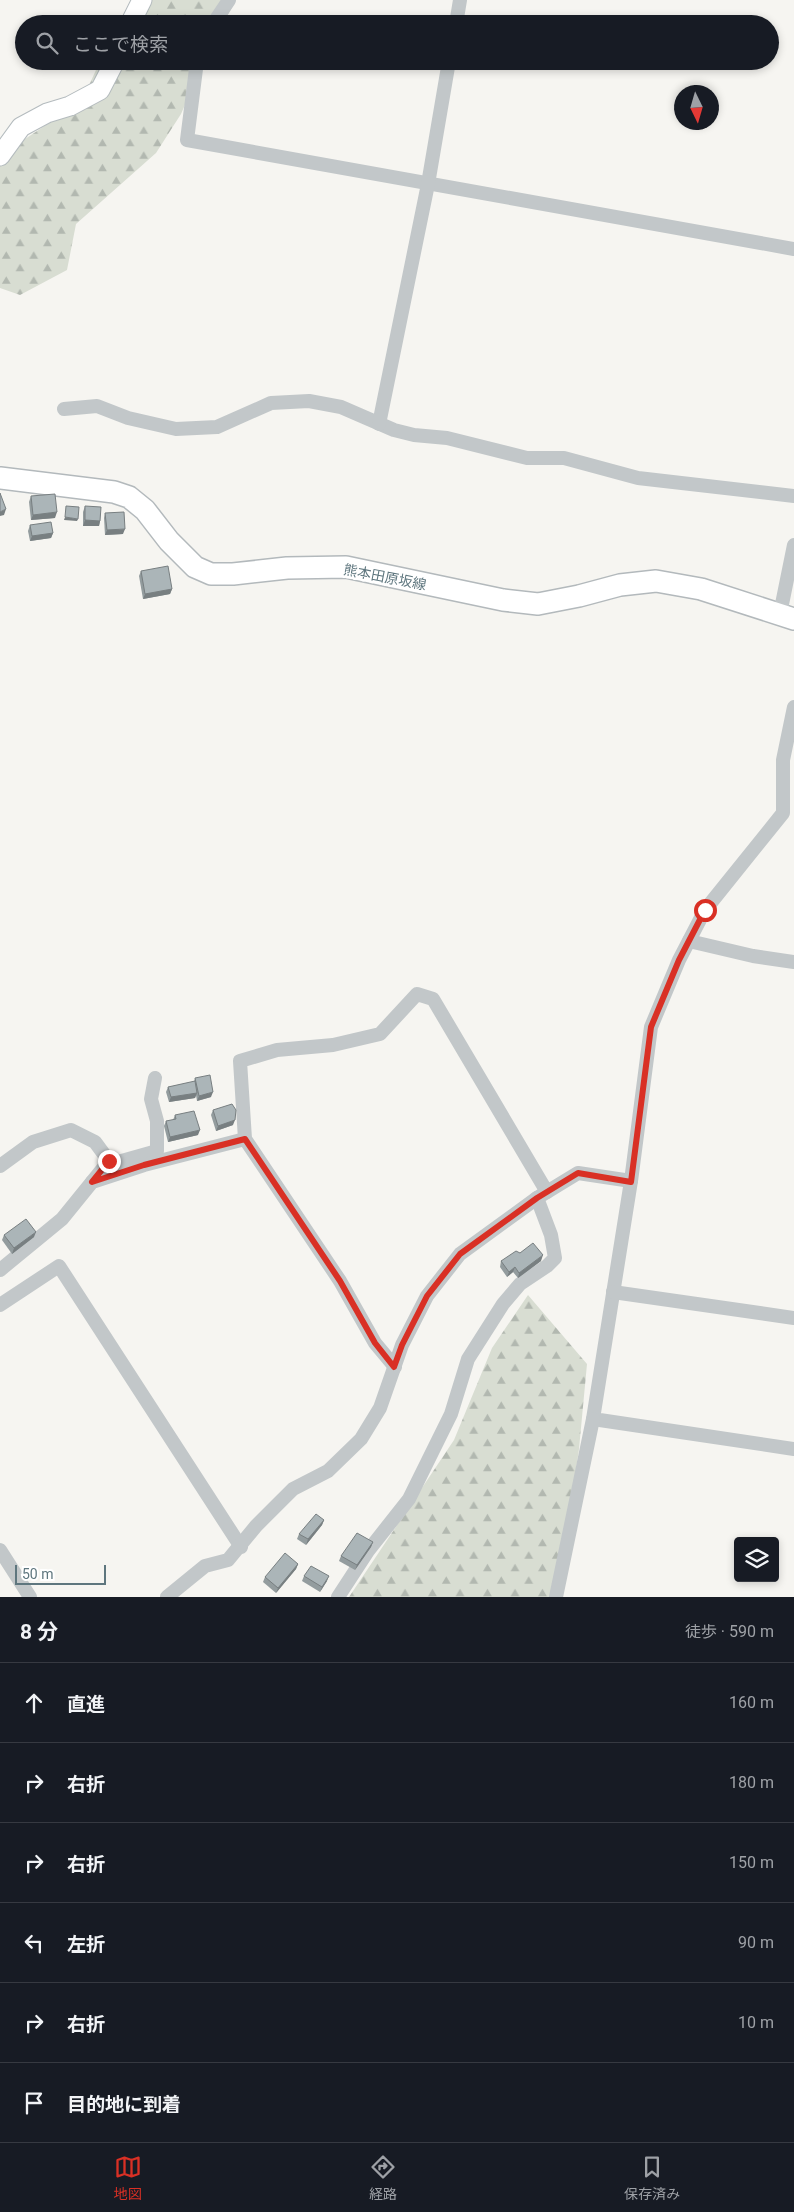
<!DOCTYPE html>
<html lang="ja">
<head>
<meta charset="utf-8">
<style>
	:root { --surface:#171b24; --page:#242831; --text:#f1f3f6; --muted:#9ea1a6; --line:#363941; --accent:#d93025 }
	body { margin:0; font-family:Roboto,"Noto Sans JP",sans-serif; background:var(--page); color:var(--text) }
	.controls { position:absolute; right:15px; bottom:15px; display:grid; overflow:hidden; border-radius:5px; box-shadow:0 2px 8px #0003 }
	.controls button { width:45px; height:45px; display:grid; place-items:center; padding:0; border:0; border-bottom:1px solid var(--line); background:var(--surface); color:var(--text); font:25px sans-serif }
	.compass { position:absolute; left:674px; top:85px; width:45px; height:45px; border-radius:50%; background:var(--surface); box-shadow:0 2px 8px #0003; rotate:175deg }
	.scale { position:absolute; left:15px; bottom:12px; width:91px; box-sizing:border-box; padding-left:5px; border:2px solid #5e767e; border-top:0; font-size:14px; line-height:18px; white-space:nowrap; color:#5e767e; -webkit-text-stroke:4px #fff; paint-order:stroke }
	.stop { position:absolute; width:15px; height:15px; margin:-11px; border:4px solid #d93025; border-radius:50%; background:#fff }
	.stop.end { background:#d93025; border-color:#fff; box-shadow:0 1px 5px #0008 }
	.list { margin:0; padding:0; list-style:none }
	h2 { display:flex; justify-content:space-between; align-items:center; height:65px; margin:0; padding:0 20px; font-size:21px }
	h2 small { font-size:16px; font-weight:400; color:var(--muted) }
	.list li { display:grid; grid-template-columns:32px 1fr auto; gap:15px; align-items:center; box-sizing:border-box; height:80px; padding:0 20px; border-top:1px solid var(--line) }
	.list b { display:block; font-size:19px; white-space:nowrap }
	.list em { font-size:16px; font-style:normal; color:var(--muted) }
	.icon { flex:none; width:28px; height:28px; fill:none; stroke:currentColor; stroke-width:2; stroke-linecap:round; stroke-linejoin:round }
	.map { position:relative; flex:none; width:794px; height:1597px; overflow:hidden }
	.search { position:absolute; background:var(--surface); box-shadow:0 2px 8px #0003; left:15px; right:15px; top:15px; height:55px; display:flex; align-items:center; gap:12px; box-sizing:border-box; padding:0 18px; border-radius:28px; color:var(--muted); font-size:19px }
	.sheet { height:545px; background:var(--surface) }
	nav { display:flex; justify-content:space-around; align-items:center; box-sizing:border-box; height:70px; border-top:1px solid var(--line); background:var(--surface); font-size:14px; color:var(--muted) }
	nav a { display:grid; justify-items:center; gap:2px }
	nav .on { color:var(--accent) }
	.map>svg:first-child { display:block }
	.forest { fill:url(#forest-firs) }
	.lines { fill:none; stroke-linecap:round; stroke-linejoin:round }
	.secondary-casing { stroke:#b4bbbe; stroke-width:21 }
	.primary-casing { stroke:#b3b9bc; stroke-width:24 }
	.street { stroke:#c2c7c9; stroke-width:14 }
	.secondary { stroke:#fff; stroke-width:19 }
	.primary { stroke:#fff; stroke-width:21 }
	.wall { fill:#939c9e }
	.shaded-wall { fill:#787f81 }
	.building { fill:#abb5b8; stroke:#787f81 }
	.route { stroke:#d93025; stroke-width:6 }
	.labels { text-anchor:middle; stroke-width:5; stroke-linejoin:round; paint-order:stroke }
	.street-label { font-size:14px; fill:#5e767e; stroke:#fff }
</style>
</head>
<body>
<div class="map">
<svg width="794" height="1597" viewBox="0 0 794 1597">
	<defs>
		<pattern id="forest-firs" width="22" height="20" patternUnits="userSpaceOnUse" patternTransform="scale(1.25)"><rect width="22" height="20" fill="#d8ddd2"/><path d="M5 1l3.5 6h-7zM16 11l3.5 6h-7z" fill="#b2b8b0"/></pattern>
	</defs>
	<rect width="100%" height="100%" fill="#f6f5f1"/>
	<g class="forest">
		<polygon points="135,0 236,0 223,24 121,24"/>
		<polygon points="100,61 204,61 181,114 156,153 76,224 67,270 20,295 0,288 0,160 7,151 82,101"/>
		<polygon points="528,1295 587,1364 579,1449 562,1566 550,1597 349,1597 454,1440 492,1348"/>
	</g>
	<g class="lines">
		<g class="secondary-casing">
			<g id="secondary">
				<polyline points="130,24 142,0"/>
				<polyline points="0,156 21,127 47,113 70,106 100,90 115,61"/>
			</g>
		</g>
		<g class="primary-casing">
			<polyline id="primary" points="0,478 114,492 129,497 145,510 169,541 195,567 211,574 233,574 287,568 346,567 503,600 538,604 579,596 620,585 656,581 701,589 794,619"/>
		</g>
		<g class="street">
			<polyline points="213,24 229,0"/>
			<polyline points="456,24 460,0"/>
			<polyline points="197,61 187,140 794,249"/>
			<polyline points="64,409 97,406 128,418 176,429 217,427 271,403 309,401 341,407 394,430 414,435 447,438 527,458 564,458 638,478 794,496"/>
			<polyline points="379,424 428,184 449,61"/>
			<polyline points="780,614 794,545"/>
			<polyline points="794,707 783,760 783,813 705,910 679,960 651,1027 631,1181 593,1419 794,1449"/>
			<polyline points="689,941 753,956 794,962"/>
			<polyline points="0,1166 33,1142 71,1130 95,1142 109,1161 92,1182"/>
			<polyline points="105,1172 118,1162 157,1151 157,1121 151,1099 155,1078"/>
			<polyline points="0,1270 62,1219 92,1182 144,1165 245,1139"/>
			<polyline points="613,1292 794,1318"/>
			<polyline points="0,1305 59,1266 241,1547"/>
			<polyline points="395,1367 375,1343 340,1281 245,1139 240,1061 277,1050 333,1045 380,1034 417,994 433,999 547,1192"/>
			<polyline points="0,1550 30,1597"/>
			<polyline points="167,1597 205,1566 228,1560 256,1526 293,1489 328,1471 361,1439 380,1408 402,1345 427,1296 460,1254 537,1198"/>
			<polyline points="338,1597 368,1551 409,1499 451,1414 468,1359 503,1304 520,1284 547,1266 555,1258 551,1235 537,1198 578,1173 631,1181"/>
			<polyline points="556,1597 593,1419"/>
		</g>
		<use href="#secondary" class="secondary"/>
		<use href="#primary" class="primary"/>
	</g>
	<g class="wall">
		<polygon points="31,496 55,518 31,520 29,502"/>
		<polygon points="85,506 100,521 99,526 83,526 83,512"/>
		<polygon points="105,513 123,534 105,535 104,518"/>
		<polygon points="30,525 53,533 51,538 30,541 28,531"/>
		<polygon points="141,571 172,589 170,594 143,599 139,576"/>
		<polygon points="195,1078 211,1097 197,1101 196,1095 195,1098 169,1102 166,1092 168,1087 194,1082"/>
		<polygon points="213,1110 233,1125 216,1131 211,1115"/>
		<polygon points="175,1115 198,1135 168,1142 164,1126 166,1121 173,1120"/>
		<polygon points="4,1235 34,1237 12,1254 2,1240"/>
		<polygon points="520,1253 541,1261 518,1278 513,1272 507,1277 500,1267 501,1261"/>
		<polygon points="324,1520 322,1525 306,1545 297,1539 299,1534"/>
		<polygon points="373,1542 371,1547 355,1570 339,1561 341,1556"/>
		<polygon points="298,1564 296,1569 276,1593 263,1582 265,1577"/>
		<polygon points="304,1576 327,1581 320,1592 302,1581"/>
	</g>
	<g class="shaded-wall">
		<polygon points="6,509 4,515 0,516 0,512"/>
		<polygon points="57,512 55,518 31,520 33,515"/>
		<polygon points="65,517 78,519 77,521 64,520"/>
		<polygon points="85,520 100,521 99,526 83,526"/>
		<polygon points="125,529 123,534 105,535 107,530"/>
		<polygon points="53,533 51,538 30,541 32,536"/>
		<polygon points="172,589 170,594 143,599 145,594"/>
		<polygon points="213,1092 211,1097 197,1101 199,1096"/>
		<polygon points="197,1093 195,1098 169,1102 171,1097"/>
		<polygon points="235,1120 233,1125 216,1131 218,1126"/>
		<polygon points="200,1130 198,1135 168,1142 170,1137"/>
		<polygon points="36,1232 34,1237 12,1254 14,1248"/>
		<polygon points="543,1255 541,1261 518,1278 519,1273"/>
		<polygon points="515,1267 513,1272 507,1277 509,1272"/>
		<polygon points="324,1520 322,1525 306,1545 308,1539"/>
		<polygon points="373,1542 371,1547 355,1570 357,1565"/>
		<polygon points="298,1564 296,1569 276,1593 278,1588"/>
		<polygon points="329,1576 327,1581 320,1592 322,1587"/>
	</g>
	<g class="building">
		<polygon points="0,493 6,509 0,512"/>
		<polygon points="55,494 57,512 33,515 31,496"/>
		<polygon points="66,506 79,507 78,519 65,517"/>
		<polygon points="85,506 101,507 100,521 85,520"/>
		<polygon points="124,512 125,529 107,530 105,513"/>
		<polygon points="51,522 53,533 32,536 30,525"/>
		<polygon points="168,566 172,589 145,594 141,571"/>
		<polygon points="210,1075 213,1092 199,1096 195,1078"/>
		<polygon points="195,1081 197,1093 171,1097 168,1087"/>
		<polygon points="232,1104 236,1110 235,1120 218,1126 213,1110"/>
		<polygon points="194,1111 200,1130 170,1137 166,1121 176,1119 175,1115"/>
		<polygon points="26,1219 36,1232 14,1248 4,1235"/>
		<polygon points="533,1243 543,1255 519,1273 515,1267 509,1272 501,1261 516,1251 520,1253"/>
		<polygon points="316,1514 324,1520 308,1539 299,1534"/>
		<polygon points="357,1533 373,1542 357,1565 341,1556"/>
		<polygon points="285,1553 298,1564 278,1588 265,1577"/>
		<polygon points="311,1566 329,1576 322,1587 304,1576"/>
	</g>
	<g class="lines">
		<polyline class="route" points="109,1161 92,1182 144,1165 245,1139 340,1281 375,1343 394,1367 402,1345 427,1296 460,1254 537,1198 578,1173 631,1182 651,1027 679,960 705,910"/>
	</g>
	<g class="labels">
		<g class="street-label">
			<text transform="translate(385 577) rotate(11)" y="5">熊本田原坂線</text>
		</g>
	</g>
</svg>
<div class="controls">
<button><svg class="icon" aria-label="layers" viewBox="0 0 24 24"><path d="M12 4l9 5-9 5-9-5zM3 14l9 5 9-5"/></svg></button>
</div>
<svg class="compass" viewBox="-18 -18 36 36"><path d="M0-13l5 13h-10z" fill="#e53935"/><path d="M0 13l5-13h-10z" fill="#9ea1a6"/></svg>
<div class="scale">50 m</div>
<div class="stop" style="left:705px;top:910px"></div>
<div class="stop end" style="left:109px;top:1161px"></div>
<div class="search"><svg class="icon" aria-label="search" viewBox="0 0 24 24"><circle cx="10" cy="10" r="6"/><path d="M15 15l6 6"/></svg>ここで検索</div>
</div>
<section class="sheet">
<h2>8 分<small>徒歩 · 590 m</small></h2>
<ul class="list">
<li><svg class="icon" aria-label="ahead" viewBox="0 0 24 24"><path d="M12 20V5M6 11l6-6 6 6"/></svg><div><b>直進</b></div><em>160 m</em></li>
<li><svg class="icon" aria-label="right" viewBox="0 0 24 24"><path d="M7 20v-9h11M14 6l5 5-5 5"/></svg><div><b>右折</b></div><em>180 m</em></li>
<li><svg class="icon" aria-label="right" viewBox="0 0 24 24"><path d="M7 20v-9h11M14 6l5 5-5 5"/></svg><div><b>右折</b></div><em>150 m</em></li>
<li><svg class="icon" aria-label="left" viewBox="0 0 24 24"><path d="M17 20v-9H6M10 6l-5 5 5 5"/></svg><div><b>左折</b></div><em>90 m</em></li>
<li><svg class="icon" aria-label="right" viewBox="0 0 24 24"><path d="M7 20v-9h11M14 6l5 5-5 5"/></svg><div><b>右折</b></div><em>10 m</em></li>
<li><svg class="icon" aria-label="arrive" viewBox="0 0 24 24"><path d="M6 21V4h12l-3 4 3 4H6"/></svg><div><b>目的地に到着</b></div></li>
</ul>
</section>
<nav>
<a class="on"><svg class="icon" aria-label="map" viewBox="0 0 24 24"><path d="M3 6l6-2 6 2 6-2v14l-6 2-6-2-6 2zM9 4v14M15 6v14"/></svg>地図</a>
<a><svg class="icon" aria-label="directions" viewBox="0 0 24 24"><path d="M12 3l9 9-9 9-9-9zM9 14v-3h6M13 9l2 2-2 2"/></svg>経路</a>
<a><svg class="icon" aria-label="saved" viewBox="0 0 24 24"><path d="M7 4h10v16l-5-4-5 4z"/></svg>保存済み</a>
</nav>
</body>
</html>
